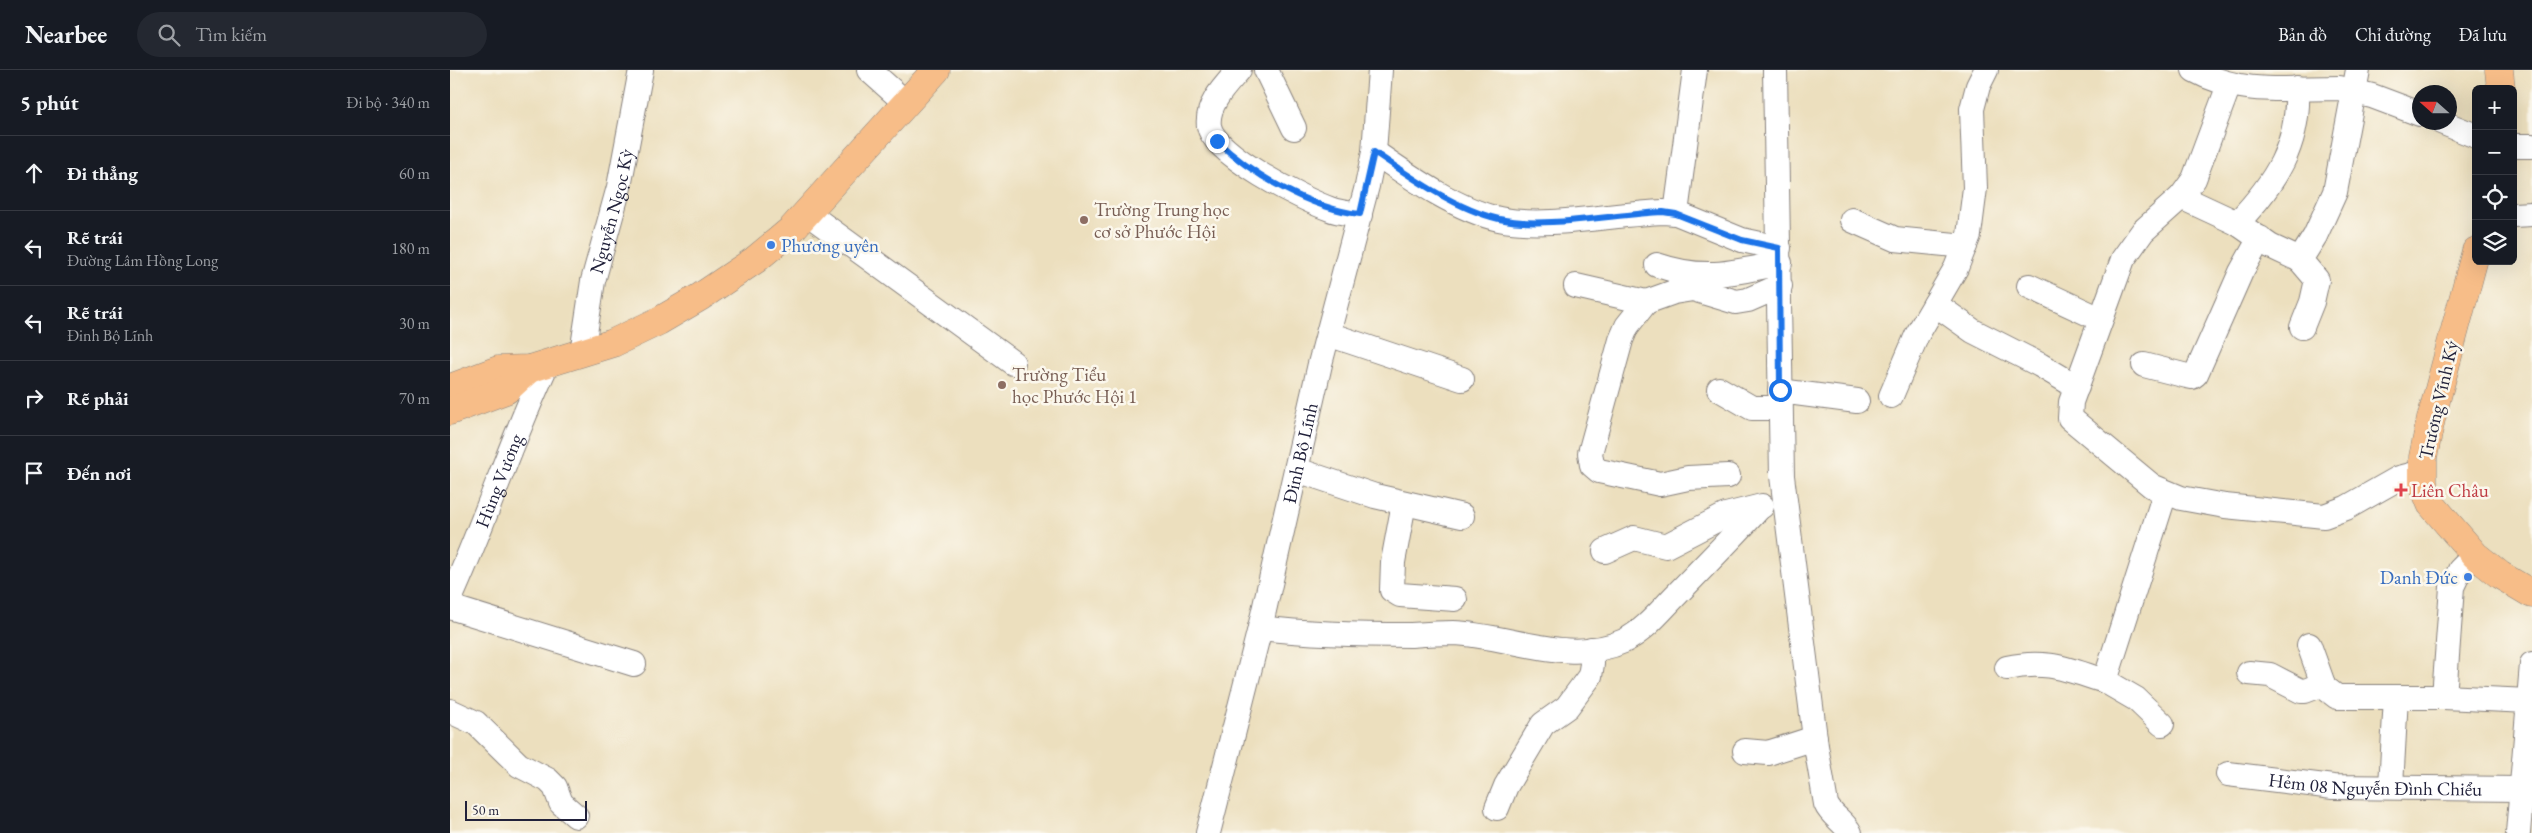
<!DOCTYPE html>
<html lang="vi">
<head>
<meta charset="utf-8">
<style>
	:root { --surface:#171b24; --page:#242831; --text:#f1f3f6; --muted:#9ea1a6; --line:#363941 }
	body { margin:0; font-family:"EB Garamond",serif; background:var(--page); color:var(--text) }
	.controls { position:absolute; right:15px; top:15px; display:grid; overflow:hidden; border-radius:8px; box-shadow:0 5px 20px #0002 }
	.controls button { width:45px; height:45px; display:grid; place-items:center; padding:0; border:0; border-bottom:1px solid var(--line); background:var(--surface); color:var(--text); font:25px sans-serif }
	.compass { position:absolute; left:1962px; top:15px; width:45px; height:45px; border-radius:50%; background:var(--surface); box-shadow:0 5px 20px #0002; rotate:291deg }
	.scale { position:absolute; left:15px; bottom:12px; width:122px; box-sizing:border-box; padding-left:5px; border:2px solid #22223b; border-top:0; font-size:14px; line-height:18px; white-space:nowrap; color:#22223b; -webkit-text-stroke:4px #fbf7ec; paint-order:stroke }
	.stop { position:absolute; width:15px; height:15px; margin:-11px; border:4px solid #1a73e8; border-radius:50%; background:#fff }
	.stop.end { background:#1a73e8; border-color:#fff; box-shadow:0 1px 5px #0008 }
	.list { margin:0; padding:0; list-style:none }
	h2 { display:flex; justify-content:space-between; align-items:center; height:65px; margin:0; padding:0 20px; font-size:21px }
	h2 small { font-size:16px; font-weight:400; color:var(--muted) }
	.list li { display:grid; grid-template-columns:32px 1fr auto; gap:15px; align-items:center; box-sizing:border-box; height:75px; padding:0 20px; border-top:1px solid var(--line) }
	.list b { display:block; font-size:19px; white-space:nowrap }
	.list p { margin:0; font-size:16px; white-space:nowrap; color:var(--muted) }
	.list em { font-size:16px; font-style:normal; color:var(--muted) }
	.icon { flex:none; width:28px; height:28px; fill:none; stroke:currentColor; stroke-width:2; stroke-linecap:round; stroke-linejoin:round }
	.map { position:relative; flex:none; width:2082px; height:763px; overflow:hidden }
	header { display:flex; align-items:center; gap:30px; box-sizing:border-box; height:70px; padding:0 25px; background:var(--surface); border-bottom:1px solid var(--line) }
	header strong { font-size:24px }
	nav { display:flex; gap:28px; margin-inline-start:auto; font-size:18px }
	.search { width:350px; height:45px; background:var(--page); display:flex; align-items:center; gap:12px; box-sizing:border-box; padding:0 18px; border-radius:28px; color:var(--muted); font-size:19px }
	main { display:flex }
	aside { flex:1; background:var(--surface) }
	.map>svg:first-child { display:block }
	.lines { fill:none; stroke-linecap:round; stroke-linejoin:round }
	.minor-casing { stroke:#87807c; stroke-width:26 }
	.major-casing { stroke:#87807c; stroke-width:29 }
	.minor { stroke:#fff; stroke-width:24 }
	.major { stroke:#f7bd88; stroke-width:28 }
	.route { stroke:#1a73e8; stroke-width:6 }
	.education-dot { fill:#8d6e63; stroke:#fbf7ec; stroke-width:2 }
	.shop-dot { fill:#3f7fe0; stroke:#fbf7ec; stroke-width:2 }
	.health-dot { fill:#e0444e; stroke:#fbf7ec; stroke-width:2 }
	.labels { text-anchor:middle; stroke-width:5; stroke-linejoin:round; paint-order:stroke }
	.education-label { font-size:19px; fill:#785e54; stroke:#fbf7ec; text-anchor:start }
	.street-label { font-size:19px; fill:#22223b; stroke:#fbf7ec }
	.shop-label { font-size:19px; fill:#366cbe; stroke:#fbf7ec; text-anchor:start }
	.health-label { font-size:19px; fill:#be3a42; stroke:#fbf7ec; text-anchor:start }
</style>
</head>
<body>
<header>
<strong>Nearbee</strong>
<div class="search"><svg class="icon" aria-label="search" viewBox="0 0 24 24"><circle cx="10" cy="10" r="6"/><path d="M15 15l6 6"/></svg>Tìm kiếm</div>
<nav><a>Bản đồ</a><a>Chỉ đường</a><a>Đã lưu</a></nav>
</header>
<main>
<aside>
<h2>5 phút<small>Đi bộ · 340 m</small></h2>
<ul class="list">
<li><svg class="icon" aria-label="ahead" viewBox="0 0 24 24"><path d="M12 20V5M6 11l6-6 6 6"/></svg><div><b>Đi thẳng</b></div><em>60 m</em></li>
<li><svg class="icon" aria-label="left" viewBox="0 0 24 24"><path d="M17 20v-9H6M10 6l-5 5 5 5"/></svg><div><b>Rẽ trái</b><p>Đường Lâm Hồng Long</p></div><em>180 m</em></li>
<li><svg class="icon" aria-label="left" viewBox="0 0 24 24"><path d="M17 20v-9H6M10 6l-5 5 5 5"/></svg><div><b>Rẽ trái</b><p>Đinh Bộ Lĩnh</p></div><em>30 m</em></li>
<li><svg class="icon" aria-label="right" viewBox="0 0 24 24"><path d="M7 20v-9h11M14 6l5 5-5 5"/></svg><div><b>Rẽ phải</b></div><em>70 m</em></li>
<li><svg class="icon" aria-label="arrive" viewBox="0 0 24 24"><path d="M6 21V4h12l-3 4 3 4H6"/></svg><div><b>Đến nơi</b></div></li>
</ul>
</aside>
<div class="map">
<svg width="2082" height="763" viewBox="0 0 2082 763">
	<rect width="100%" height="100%" fill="#fbf7ec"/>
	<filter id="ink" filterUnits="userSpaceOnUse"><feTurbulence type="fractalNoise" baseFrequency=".02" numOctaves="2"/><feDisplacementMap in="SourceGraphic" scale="10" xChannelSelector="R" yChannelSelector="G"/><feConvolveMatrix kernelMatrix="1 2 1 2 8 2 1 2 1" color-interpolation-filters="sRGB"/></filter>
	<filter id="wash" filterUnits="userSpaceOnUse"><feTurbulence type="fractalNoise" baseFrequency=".0096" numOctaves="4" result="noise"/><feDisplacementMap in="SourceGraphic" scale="20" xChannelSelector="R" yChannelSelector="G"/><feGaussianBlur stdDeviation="1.12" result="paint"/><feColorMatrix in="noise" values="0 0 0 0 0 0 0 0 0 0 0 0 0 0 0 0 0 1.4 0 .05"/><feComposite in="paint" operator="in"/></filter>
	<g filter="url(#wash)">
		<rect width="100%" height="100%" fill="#ecdfbe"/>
	</g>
	<g filter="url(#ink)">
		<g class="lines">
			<g class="minor-casing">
				<g id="minor">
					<polyline points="419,0 456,33"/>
					<path d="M789,0C776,15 756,34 759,56C764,85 852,129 880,139C889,143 900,143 910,145"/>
					<polyline points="816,0 844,58"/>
					<path d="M1325,0L1332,406L1366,676L1376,734C1381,746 1394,751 1400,763"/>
					<path d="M1744,0C1791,26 1838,18 1889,18L1922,26L1970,44"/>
					<polyline points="1779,15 1744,109 1731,127 1693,161 1673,189 1621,332 1620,348 1702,416 1731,428 1775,436 1874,446 1896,438 1949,408 1972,402"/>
					<polyline points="1991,52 2026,66"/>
					<polyline points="2063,76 2082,76"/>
					<path d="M924,82C959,106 1007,140 1049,149C1095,159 1164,144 1213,142L1226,143L1292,170L1329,178"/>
					<polyline points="1731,127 1787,153 1820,176 1850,190"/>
					<polyline points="357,143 563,293"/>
					<polyline points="1226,143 1245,0"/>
					<polyline points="2063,145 2082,144"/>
					<polyline points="1402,150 1445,169 1515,176"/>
					<path d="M1787,153C1825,113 1850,75 1847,18"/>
					<path d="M1207,195C1253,211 1283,203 1330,193"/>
					<polyline points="1126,216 1196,232 1224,222 1243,219 1286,232 1298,230 1330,216"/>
					<polyline points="1579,216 1650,249"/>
					<polyline points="1196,232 1177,256 1171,270 1140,383 1142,395 1149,401 1210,414 1238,408 1278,406"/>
					<polyline points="1485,234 1523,261 1590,295 1627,317"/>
					<polyline points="1852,257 1862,232 1867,210 1850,190 1865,166 1885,122 1908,0"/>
					<polyline points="878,264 1012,309"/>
					<path id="s1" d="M132,283L143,211L169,117L191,0"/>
					<polyline points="1694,295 1737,306 1742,307 1746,304 1791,202 1810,168"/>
					<polyline points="1269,319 1302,338 1330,338"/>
					<polyline points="1330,321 1407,331"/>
					<polyline points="1441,326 1467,265 1506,198 1519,165 1525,118 1522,39 1528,16 1536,0"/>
					<polyline points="847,400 925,426 1012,446"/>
					<polyline points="954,433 943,492 942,520 950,525 1005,529"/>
					<polyline points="1155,481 1184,468 1216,476 1276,445 1312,436"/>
					<path id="s2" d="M0,529C35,452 61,371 97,294"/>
					<polyline points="0,537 184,594"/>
					<path d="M810,558C860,564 911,565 961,565C975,564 989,563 1003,563C1060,565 1118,596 1174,571C1195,561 1212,539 1228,523C1255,495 1283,467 1309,438"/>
					<polyline points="1859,575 1874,617 1887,627 1994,627 2078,631"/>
					<path d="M1557,598C1597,589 1618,600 1655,611"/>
					<polyline points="1799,603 1820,605 1851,621 1855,621 1873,614"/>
					<polyline points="1994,627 2002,517 2010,500 2025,485"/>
					<polyline points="0,641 26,653 69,695 98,710 105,717 111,733 126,746"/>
					<polyline points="1712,654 1686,629 1655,611 1715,423"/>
					<polyline points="1295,681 1318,683 1365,668"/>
					<path id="s3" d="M1778,704L1883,717L2071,719"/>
					<polyline points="1941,716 1946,627"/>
					<polyline points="1047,738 1056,716 1093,654 1117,637 1140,606 1142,594 1141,579"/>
					<path id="s4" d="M758,763L810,558L870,294L917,116L924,82L930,0"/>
					<polyline points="2068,763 2082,594"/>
				</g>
			</g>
			<g class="major-casing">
				<g id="major">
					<polyline points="2049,0 2051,19"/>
					<polyline points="2026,181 1981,349 1973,387 1973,414 1981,434 2025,485 2050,505 2082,524"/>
					<polyline points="0,318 48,300 79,299 163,273 209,251 250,227 305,190 341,160 486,0"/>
					<polyline points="0,341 56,320 79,299"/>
				</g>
			</g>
			<use href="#minor" class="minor"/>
			<use href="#major" class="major"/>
		</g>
	</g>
	<g class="lines" filter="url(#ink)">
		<path class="route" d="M767,71C802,105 862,139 910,144L924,82C959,106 1007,140 1049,149C1095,159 1164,144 1213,142L1226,144L1292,170L1329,178L1330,320"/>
	</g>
	<g class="education-dot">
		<circle cx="634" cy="150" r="5"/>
		<circle cx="552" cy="315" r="5"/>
	</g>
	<g class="shop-dot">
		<circle cx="321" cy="175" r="5"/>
		<circle cx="2018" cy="507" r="5"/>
	</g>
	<path class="health-dot" d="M1948.5 412.5h5v5h5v5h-5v5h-5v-5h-5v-5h5z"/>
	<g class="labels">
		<g class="education-label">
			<text x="644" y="146">Trường Trung học<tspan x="644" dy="22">cơ sở Phước Hội</tspan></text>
			<text x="562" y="311">Trường Tiểu<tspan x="562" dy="22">học Phước Hội 1</tspan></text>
		</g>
		<g class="street-label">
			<text dy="7" stroke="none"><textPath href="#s1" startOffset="145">Nguyễn Ngọc Kỳ</textPath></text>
			<text transform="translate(1988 330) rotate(-77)" y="7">Trương Vĩnh Ký</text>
			<text dy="7" stroke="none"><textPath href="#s4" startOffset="391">Đinh Bộ Lĩnh</textPath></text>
			<text dy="7" stroke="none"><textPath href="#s2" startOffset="128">Hùng Vương</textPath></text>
			<text dy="7" stroke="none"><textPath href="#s3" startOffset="148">Hẻm 08 Nguyễn Đình Chiểu</textPath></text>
		</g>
		<g class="shop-label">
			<text x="331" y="182">Phương uyên</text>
			<text x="2008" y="514" text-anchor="end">Danh Đức</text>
		</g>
		<g class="health-label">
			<text x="1961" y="427">Liên Châu</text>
		</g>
	</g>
</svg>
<div class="controls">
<button>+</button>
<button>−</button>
<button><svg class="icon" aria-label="locate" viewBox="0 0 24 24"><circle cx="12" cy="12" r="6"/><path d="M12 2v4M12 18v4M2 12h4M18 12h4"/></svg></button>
<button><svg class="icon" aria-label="layers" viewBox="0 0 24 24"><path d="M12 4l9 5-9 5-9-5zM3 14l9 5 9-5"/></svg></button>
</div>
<svg class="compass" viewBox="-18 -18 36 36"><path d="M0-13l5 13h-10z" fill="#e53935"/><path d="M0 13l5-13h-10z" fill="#9ea1a6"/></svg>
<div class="scale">50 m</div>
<div class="stop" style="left:1330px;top:320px"></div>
<div class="stop end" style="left:767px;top:71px"></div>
</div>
</main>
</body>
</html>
